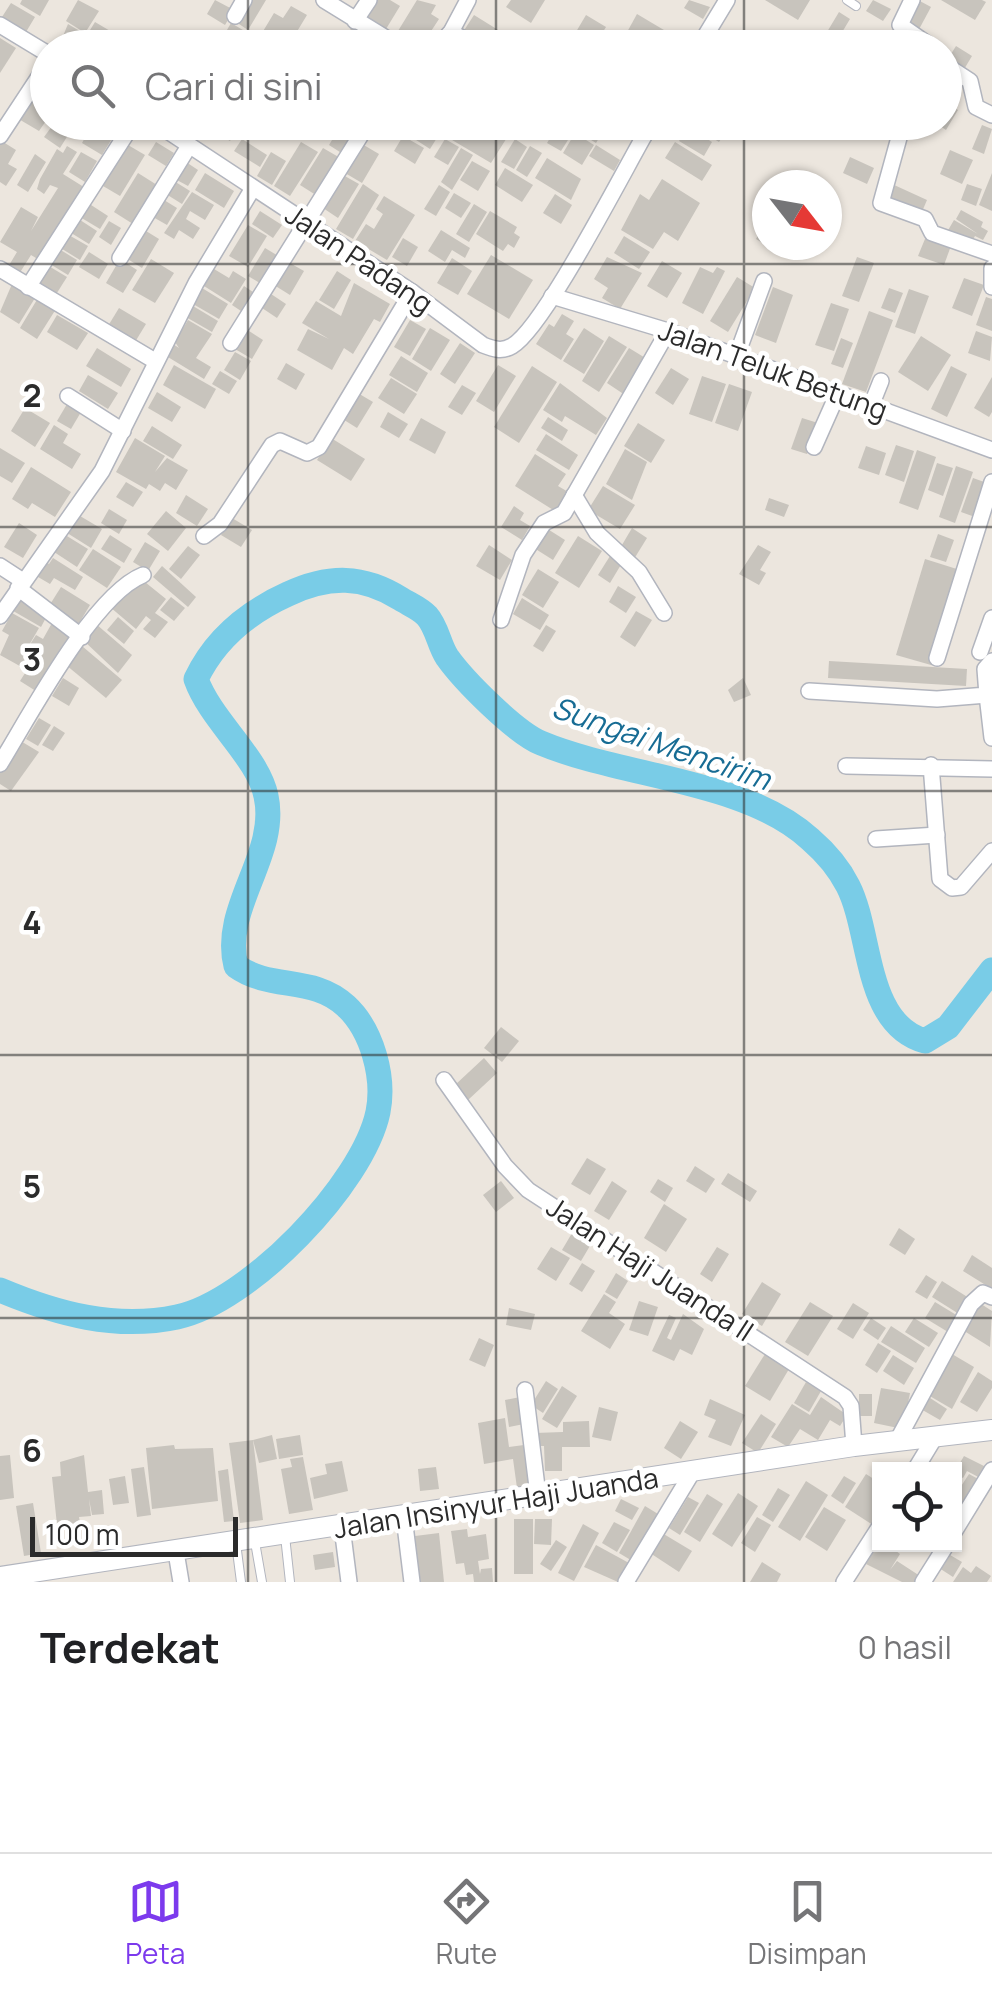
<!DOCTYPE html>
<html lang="id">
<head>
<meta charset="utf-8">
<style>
	:root { --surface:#fff; --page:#f6f6f6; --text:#202124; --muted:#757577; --line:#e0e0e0; --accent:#7c3aed }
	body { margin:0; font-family:Manrope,sans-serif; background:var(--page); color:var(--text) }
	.controls { position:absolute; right:30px; bottom:30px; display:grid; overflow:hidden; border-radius:0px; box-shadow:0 2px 8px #0004 }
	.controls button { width:90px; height:90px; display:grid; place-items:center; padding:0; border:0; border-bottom:2px solid var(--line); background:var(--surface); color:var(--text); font:50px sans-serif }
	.compass { position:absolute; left:752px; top:170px; width:90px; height:90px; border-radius:50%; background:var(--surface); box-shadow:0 2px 8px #0004; rotate:121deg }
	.scale { position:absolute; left:30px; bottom:25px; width:208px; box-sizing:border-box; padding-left:10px; border:5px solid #2b2b2b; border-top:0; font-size:28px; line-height:35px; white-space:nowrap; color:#2b2b2b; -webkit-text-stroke:8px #fff; paint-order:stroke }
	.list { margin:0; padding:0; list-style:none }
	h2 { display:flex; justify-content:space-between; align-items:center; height:130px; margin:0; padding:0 40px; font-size:42px }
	h2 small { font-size:32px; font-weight:400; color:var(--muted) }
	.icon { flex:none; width:55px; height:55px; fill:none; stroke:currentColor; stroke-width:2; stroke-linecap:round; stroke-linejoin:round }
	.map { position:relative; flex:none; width:992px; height:1582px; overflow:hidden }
	.search { position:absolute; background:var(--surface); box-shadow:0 2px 8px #0004; left:30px; right:30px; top:30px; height:110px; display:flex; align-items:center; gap:25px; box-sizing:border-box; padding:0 35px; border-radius:55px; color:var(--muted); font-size:38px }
	.sheet { height:270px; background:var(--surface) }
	nav { display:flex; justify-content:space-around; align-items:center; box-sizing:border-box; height:140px; border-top:2px solid var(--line); background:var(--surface); font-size:28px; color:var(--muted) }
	nav a { display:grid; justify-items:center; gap:5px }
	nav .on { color:var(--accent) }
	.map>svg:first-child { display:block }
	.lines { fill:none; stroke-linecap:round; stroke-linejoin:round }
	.river { stroke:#79cce7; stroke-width:25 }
	.building { fill:#c8c4bd }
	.service-casing { stroke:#b2b5be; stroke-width:10 }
	.minor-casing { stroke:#b2b5be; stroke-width:18 }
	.tertiary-casing { stroke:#b2b5be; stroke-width:22 }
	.service { stroke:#fff; stroke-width:8 }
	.minor { stroke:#fff; stroke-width:15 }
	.tertiary { stroke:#fff; stroke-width:20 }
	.grid { fill:none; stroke:#2b2b2b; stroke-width:2.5; stroke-opacity:0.55 }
	.labels { text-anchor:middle; stroke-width:9; stroke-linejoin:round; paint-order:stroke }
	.street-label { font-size:28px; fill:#2b2b2b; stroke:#fff }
	.water-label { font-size:30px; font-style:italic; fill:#176c94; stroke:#fff }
	.grid-label { font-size:32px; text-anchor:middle; font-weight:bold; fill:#2b2b2b; stroke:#fff; stroke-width:9; stroke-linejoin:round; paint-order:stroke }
</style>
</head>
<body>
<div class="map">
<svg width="992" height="1582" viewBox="0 0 992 1582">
	<rect width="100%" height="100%" fill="#ece6de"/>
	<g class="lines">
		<path class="river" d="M0,1290C57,1314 116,1330 177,1317C249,1302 363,1184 378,1112C385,1077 372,1030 346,1006C313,975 271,991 236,966C221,907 279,855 266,796C258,757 211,721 196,679C215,639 248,612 288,594C329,575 363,575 401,599C409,604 421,609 427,616C437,627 439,645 447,657C464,681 515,732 541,743C622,777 746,780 810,839C825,852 839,868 848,886C872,933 864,1024 925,1041L948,1027L992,970"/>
	</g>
	<g class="building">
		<polygon points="22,0 49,0 40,16 20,4"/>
		<polygon points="78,0 99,11 85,33 66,21"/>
		<polygon points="215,0 234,10 225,25 207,14"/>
		<polygon points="249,0 266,0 248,30 236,22"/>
		<polygon points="373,0 390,0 400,6 383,34 361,20"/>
		<polygon points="417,0 436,5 431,14 439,19 422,45 398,31"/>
		<polygon points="511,0 545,0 531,23 506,7"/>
		<polygon points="689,0 710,7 703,19 684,8"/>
		<polygon points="765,0 810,0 798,20"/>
		<polygon points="873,0 891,9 883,21 866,11"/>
		<polygon points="918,0 931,7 917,33 902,25"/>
		<polygon points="941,0 982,0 986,2 975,20"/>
		<polygon points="11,3 35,17 26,32 2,17"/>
		<polygon points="291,6 307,15 287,48 265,48 271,39 262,33 274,13 283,18"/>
		<polygon points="839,12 850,19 838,39 827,32"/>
		<polygon points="637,14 674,36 668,48 651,48 626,34"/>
		<polygon points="474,15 503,33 495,48 463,32"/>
		<polygon points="586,15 606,27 593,48 573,37"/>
		<polygon points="95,22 122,38 118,45 123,48 79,48"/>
		<polygon points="231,23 248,33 239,48 219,44"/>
		<polygon points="68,24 83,33 74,48 58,48"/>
		<polygon points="353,25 367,34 359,48 340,48"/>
		<polygon points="749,32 774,48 740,48"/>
		<polygon points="0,38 16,48 0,73"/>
		<polygon points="956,46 972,56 963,71 946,62"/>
		<polygon points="37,86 48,92 48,118 39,131 17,118"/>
		<polygon points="944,102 958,110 946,130 934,122 944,122"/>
		<polygon points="55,122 70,132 60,148 44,137"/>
		<polygon points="94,122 122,122 102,155 82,143"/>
		<polygon points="219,122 242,122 230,141 213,131"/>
		<polygon points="458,122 486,140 493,127 508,136 491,163 447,137"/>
		<polygon points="562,122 596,122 605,128 596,143"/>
		<polygon points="695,122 723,122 729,126 719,142 693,126"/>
		<polygon points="728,122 765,122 754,139"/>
		<polygon points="422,123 440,133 430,149 413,138"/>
		<polygon points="559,123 573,132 561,151 547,143"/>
		<polygon points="982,125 992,129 984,154 972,149"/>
		<polygon points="688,127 712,142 704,156 679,141"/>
		<polygon points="338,130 355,140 346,156 329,145"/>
		<polygon points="575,133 594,145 582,165 563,153"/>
		<polygon points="403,136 424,148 415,164 394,151"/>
		<polygon points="242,139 267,155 260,167 234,151"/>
		<polygon points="445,139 459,147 448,165 434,157"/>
		<polygon points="515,139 527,147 514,169 501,162"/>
		<polygon points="0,140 16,150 8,164 17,169 6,186 0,182"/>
		<polygon points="156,142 174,153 166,166 148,155"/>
		<polygon points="301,142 318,152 290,196 274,186"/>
		<polygon points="675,142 712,165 702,181 665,158"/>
		<polygon points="362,144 379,154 362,183 345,173"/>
		<polygon points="128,145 145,155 120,196 103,186"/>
		<polygon points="596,145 620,160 614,171 589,156"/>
		<polygon points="67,146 77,152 63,174 87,189 41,261 31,255 19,274 8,267 17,252 0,242 21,207 38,217 31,231 58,188 50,185 44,194 37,189 40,179 57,149 63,153"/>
		<polygon points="530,146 542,153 527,177 516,170"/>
		<polygon points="323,148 342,159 319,197 300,185"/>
		<polygon points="461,148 473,155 452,190 441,182"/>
		<polygon points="950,150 973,160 962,184 940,174"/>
		<polygon points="81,152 97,161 85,182 69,172"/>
		<polygon points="271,152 286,161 272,185 257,176"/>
		<polygon points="35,154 46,162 28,192 17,185"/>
		<polygon points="850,157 874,168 867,184 843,173"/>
		<polygon points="547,158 581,179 571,200 535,178"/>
		<polygon points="472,161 490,171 478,191 460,180"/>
		<polygon points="186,162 198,170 188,186 175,179"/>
		<polygon points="505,168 533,185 522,202 495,185"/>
		<polygon points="138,173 157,185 133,224 114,212"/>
		<polygon points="205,173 234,191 224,208 195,190"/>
		<polygon points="992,173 992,211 979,205"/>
		<polygon points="343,175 359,184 338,218 323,208"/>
		<polygon points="662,179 700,203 678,241 664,232 653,249 621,230 640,194 649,200"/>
		<polygon points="174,181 190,191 182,204 166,194"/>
		<polygon points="363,184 379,195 353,239 336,229"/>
		<polygon points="892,184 927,200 921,214 886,199"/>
		<polygon points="967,184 982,189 976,206 961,200"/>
		<polygon points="439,185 450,192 436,216 424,209"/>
		<polygon points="192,192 214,205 205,220 190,211 186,219 200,228 193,239 179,230 174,239 164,233"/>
		<polygon points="454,193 471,203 461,218 445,208"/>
		<polygon points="555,194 572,205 561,224 543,213"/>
		<polygon points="384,196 415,215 387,260 355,241 366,224 374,229 383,214 376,209"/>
		<polygon points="164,200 177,208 167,225 153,217"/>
		<polygon points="88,203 108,216 100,229 80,217"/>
		<polygon points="474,204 487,212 469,242 456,234"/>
		<polygon points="961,210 983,222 981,227 988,231 983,240 975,236 970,245 947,232 954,220 978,234 956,219"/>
		<polygon points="260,211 282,225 273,238 252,224"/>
		<polygon points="490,211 517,227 514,233 520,237 514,248 508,244 503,251 476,234"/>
		<polygon points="77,218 97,231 89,244 68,231"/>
		<polygon points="767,220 767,245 787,245 781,255 756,239"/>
		<polygon points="109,221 121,228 111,245 99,237"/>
		<polygon points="248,225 267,236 248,267 229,256"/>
		<polygon points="441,230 470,248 465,258 452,250 445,262 428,251"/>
		<polygon points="146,231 159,239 142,268 126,258"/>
		<polygon points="67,234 88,246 80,260 59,247"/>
		<polygon points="927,234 952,243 944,265 918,256"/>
		<polygon points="624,236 650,252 639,269 614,253"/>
		<polygon points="403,238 418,247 407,266 392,257"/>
		<polygon points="265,248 280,257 263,285 248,276"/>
		<polygon points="59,249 77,260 68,275 50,264"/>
		<polygon points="89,252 108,264 99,279 79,267"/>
		<polygon points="491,255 533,280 509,319 467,294"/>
		<polygon points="607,257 642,273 620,309 602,298 608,288 594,279"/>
		<polygon points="857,257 874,263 859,302 842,296"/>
		<polygon points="452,258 472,271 458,295 437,283"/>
		<polygon points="120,259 137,270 123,293 106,283"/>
		<polygon points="151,259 174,273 155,303 132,290"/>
		<polygon points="662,261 682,273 667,298 647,286"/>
		<polygon points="288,262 304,271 290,295 274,285"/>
		<polygon points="47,265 67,277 55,296 35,284"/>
		<polygon points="700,267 713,273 717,267 725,271 703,314 682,303"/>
		<polygon points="214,269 229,278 233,271 246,279 231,303 204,286"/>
		<polygon points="337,271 351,280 334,309 319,300"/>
		<polygon points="737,277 755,288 728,332 710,321"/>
		<polygon points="964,278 984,285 972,316 952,308"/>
		<polygon points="354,283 390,304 380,322 374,319 353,354 344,348 332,370 297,350 308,329 329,339 302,323 316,301 341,316"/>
		<polygon points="12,284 35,298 19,324 0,312"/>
		<polygon points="244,286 259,296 247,315 232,305"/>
		<polygon points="773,287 793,295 776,343 755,335"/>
		<polygon points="202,288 228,304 219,319 193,304"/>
		<polygon points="889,288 903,293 895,313 881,308"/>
		<polygon points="909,289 929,296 915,334 895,327"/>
		<polygon points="268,292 286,304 277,318 259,306"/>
		<polygon points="986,297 992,299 992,331 976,325"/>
		<polygon points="38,298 56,309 37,339 20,328"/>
		<polygon points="831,303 849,309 834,351 815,345"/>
		<polygon points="193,306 218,321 212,332 186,317"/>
		<polygon points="119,308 146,324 135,342 108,326"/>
		<polygon points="869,311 893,320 866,392 842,384"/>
		<polygon points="562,314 574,321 566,334 574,339 561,360 536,344 549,324 554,327"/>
		<polygon points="57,315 88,333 77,350 47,332"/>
		<polygon points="188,320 212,334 196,358 211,367 204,379 163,354 170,342 179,348 175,342"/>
		<polygon points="410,320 426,329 410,356 394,347"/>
		<polygon points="430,328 450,340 431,371 412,359"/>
		<polygon points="584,328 604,341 584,374 563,361"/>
		<polygon points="246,329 263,340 252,359 235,349"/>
		<polygon points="976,331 992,337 990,361 968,353"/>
		<polygon points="609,336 627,347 599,392 582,381"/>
		<polygon points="921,336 951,355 928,391 898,372"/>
		<polygon points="841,338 853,343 843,368 831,364"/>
		<polygon points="460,343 475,353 455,384 440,374"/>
		<polygon points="97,348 131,369 121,387 86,366"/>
		<polygon points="629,348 647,359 625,395 607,383"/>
		<polygon points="235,352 251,361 240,380 224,370"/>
		<polygon points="401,356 428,373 417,392 389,375"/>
		<polygon points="286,363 305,374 296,390 277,379"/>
		<polygon points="174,365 216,389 205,409 163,385"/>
		<polygon points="498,365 516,376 494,412 476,401"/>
		<polygon points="532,366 557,382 519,443 494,427"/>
		<polygon points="951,366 967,374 947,417 931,409"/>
		<polygon points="671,368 689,379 673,405 655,393"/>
		<polygon points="220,371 237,381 229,394 212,384"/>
		<polygon points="88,375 118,393 108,409 79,391"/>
		<polygon points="702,376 726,384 712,422 689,414"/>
		<polygon points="992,377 992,412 989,417 974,408"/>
		<polygon points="391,378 417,394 404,414 378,398"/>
		<polygon points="560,383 607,418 596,435 565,416 562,422 543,410"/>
		<polygon points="729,384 752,392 738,431 715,423"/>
		<polygon points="462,385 476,393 462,415 448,407"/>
		<polygon points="157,392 181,407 172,422 148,408"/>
		<polygon points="356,392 373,402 357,428 341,418"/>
		<polygon points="67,404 81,412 71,429 57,421"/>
		<polygon points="25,408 50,423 35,447 11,431"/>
		<polygon points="388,412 408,424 399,438 380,427"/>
		<polygon points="548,417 568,430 562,441 541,428"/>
		<polygon points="421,418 446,432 435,454 409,440"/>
		<polygon points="802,418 818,423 807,454 791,449"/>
		<polygon points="638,423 665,440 651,463 624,446"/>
		<polygon points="54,425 68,434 63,443 81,454 72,469 40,449"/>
		<polygon points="152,426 182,445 173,459 143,441"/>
		<polygon points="546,434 578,455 569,470 536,450"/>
		<polygon points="135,438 165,456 155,472 167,458 188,470 176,490 165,483 160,491 149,484 146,489 116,472"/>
		<polygon points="331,438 365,459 351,481 317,460"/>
		<polygon points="896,445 914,451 904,482 885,475"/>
		<polygon points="866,446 886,453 879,475 858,468"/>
		<polygon points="0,448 25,463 12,483 0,476"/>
		<polygon points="625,449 647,462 632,500 606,484"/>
		<polygon points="917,450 936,457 918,510 899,503"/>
		<polygon points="535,454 566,474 558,486 570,493 558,513 515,486"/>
		<polygon points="937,463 953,468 943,496 928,490"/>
		<polygon points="956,466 973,472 955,523 939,517"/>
		<polygon points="31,467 71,492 55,517 32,503 28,509 12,499"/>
		<polygon points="973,478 987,483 975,517 961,512"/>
		<polygon points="126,482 143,492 133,507 116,497"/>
		<polygon points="603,486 635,505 620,529 588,510"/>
		<polygon points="186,495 208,509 197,526 176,513"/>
		<polygon points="769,498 789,505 784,517 765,510"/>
		<polygon points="514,506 524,513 520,520 530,526 522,540 501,527"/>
		<polygon points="109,509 127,520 119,534 101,523"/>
		<polygon points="166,511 186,528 168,551 147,534"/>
		<polygon points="75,513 102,529 91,548 64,531"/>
		<polygon points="232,518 252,530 241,547 221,535"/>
		<polygon points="19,523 37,535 23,558 4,547"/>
		<polygon points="546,528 565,540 553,560 534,548"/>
		<polygon points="632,528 647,538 634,559 619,550"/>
		<polygon points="62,533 88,549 77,567 51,550"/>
		<polygon points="938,534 954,540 946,562 930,557"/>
		<polygon points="110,535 132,549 124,563 101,549"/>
		<polygon points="578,536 602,551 579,588 555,573"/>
		<polygon points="145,542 160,551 148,571 133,562"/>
		<polygon points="489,545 512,560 500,580 476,566"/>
		<polygon points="758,545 771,552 760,570 766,573 759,585 739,574"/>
		<polygon points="188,546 200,555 181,579 169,569"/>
		<polygon points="93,549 121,567 107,588 79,570"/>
		<polygon points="610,556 622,563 610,583 598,575"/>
		<polygon points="53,558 83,577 75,590 54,578 50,584 33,574 42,559 49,564"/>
		<polygon points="925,559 960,570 931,665 896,655"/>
		<polygon points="162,566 196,597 188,607 153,577"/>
		<polygon points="538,569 559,582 543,608 522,595"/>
		<polygon points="140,578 166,599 155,613 168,622 155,638 143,629 151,620 146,616 136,629 110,607 119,596 123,599"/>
		<polygon points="618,586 636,597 626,613 609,602"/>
		<polygon points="61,587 90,605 78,625 49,606"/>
		<polygon points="17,594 49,612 41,627 8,608"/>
		<polygon points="171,597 185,608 174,621 160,610"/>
		<polygon points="522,598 549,615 540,630 513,614"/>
		<polygon points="636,611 652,620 635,647 620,637"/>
		<polygon points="12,613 39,628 28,647 40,654 29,646 36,635 43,639 52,623 72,636 39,693 20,681 27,670 0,655 9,635 2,631"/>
		<polygon points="118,617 134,631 124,644 107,630"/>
		<polygon points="96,624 132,655 118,673 83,640"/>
		<polygon points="546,625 556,631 543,652 533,646"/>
		<polygon points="82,646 122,680 106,698 66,665"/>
		<polygon points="829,661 967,669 966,686 828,678"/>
		<polygon points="63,678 79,688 69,706 52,696"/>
		<polygon points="743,678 751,695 734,702 728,690"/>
		<polygon points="39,718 51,725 38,746 26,739"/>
		<polygon points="54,726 65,733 53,751 42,745"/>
		<polygon points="19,740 39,752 11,791 0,784 0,773"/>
		<polygon points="501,1027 519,1041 502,1062 484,1048"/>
		<polygon points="484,1058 497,1073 468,1100 455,1085"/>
		<polygon points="587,1158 606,1169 590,1195 571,1184"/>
		<polygon points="695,1166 715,1179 706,1193 686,1181"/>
		<polygon points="728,1173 757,1191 750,1202 721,1184"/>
		<polygon points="658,1179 673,1188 665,1202 650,1192"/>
		<polygon points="501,1181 514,1198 496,1212 483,1195"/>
		<polygon points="612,1181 627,1191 609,1220 594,1211"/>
		<polygon points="664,1204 687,1219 666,1252 644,1238"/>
		<polygon points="575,1228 594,1239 581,1261 562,1250"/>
		<polygon points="899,1228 915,1239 905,1255 889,1245"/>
		<polygon points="551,1247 570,1258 556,1281 537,1269"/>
		<polygon points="717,1247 729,1254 712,1282 700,1274"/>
		<polygon points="972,1255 992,1268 992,1289 963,1271"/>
		<polygon points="582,1263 595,1271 582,1292 569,1284"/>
		<polygon points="616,1273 628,1281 617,1299 605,1292"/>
		<polygon points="926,1275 937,1282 927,1299 915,1292"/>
		<polygon points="942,1281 969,1298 959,1314 932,1297"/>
		<polygon points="762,1282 781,1294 762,1326 742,1314"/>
		<polygon points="604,1294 616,1302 609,1313 625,1324 610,1349 581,1331"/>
		<polygon points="639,1301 658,1307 648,1336 629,1330"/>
		<polygon points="810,1302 833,1316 808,1356 785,1342"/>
		<polygon points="935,1302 958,1316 948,1332 925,1318"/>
		<polygon points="978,1302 992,1311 990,1347 961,1329"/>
		<polygon points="853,1303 869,1313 853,1339 837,1329"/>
		<polygon points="509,1308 535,1314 531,1330 506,1325"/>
		<polygon points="683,1314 704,1329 692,1355 680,1349 674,1361 652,1351 669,1315 676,1318 667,1338 671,1340"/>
		<polygon points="871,1318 886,1328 878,1340 863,1330"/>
		<polygon points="914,1318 938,1333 929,1347 905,1332"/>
		<polygon points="891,1326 925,1348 916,1363 881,1342"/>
		<polygon points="479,1338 494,1345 485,1367 469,1360"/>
		<polygon points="878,1343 891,1351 877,1373 865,1365"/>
		<polygon points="765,1354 789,1369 770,1401 745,1386"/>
		<polygon points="952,1354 974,1367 952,1409 928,1395"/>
		<polygon points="893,1355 914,1368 904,1385 883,1371"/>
		<polygon points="978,1372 992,1381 992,1388 977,1412 960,1402"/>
		<polygon points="546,1381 558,1389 543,1413 531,1405"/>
		<polygon points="806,1382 821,1391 809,1412 794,1403"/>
		<polygon points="562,1386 577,1396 557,1428 542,1419"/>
		<polygon points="881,1388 910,1393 903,1429 874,1423"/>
		<rect x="859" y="1394" width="13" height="22"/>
		<polygon points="927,1396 947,1409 940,1420 919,1408"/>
		<polygon points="520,1397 524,1424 509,1427 505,1400"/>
		<polygon points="821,1397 847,1415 840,1426 830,1420 818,1440 800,1429 788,1447 771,1437 792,1404 810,1415"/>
		<polygon points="710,1399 745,1415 731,1446 708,1437 716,1420 704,1415"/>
		<polygon points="599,1407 618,1412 611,1441 592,1437"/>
		<polygon points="761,1414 776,1424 758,1453 742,1443"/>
		<polygon points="505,1418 509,1447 524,1445 531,1485 517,1488 513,1459 484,1464 478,1423"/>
		<polygon points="589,1421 590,1447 562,1447 562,1471 545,1471 544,1446 535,1446 535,1433 563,1432 563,1422"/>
		<polygon points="680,1421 698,1432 681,1459 664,1448"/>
		<polygon points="272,1435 277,1459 259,1463 253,1440"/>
		<polygon points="300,1435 303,1455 279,1459 276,1439"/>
		<polygon points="253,1440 263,1520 240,1523 229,1443"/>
		<polygon points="174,1445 175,1449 213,1448 218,1501 152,1509 146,1448"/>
		<polygon points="10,1455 14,1498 0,1500 0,1456"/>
		<polygon points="84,1455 88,1492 102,1490 104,1514 92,1515 89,1499 91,1516 79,1517 80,1523 57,1525 52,1477 61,1476 60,1462"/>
		<polygon points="964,1456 988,1468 982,1479 967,1471 963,1478 954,1473"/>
		<polygon points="303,1457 313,1510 289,1514 281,1469 292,1467 290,1459"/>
		<polygon points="342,1461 348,1491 314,1499 310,1478 327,1474 325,1464"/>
		<polygon points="144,1467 151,1515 137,1517 131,1469"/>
		<polygon points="436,1467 439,1489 420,1491 418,1469"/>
		<polygon points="228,1469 234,1521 224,1522 218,1471"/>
		<polygon points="866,1474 880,1483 876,1527 845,1507"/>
		<polygon points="969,1474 982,1481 963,1511 954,1505 954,1497"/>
		<polygon points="125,1476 129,1503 113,1505 109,1479"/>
		<polygon points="844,1476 856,1483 843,1504 831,1496"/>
		<polygon points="806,1481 828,1495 800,1541 778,1527"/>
		<polygon points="778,1488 790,1495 773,1522 762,1515"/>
		<polygon points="738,1493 758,1506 732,1547 712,1534"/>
		<polygon points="707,1494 723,1504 700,1542 684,1532"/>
		<polygon points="688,1497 699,1503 680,1535 669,1528"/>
		<polygon points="621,1499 639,1508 632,1520 615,1511"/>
		<polygon points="33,1503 41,1553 24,1556 16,1506"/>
		<polygon points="645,1506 663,1517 634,1562 619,1553"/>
		<polygon points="824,1507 846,1520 827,1551 805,1537"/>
		<polygon points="757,1517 771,1525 755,1552 741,1543"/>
		<rect x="514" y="1519" width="19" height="55"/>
		<polygon points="535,1519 552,1519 551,1545 534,1544"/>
		<polygon points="614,1522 630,1530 617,1552 602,1543"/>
		<polygon points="583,1524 599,1533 574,1581 558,1573"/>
		<polygon points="467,1529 468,1537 486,1534 489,1559 478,1561 480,1574 481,1569 492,1568 493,1582 474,1582 473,1574 466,1575 464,1563 456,1564 451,1531"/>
		<polygon points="439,1533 444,1582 420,1582 415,1536"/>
		<polygon points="662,1533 692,1551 679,1572 650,1553"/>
		<polygon points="556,1540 567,1547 551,1571 540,1564"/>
		<polygon points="878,1544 900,1544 896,1551 900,1554 890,1570 897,1561 920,1576 916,1582 902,1582 866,1564"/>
		<polygon points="596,1545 629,1563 618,1582 584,1567"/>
		<polygon points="333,1552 335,1567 315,1570 313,1555"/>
		<polygon points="945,1552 962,1562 953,1577 936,1566"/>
		<polygon points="762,1562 781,1574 777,1582 750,1582"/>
		<polygon points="976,1566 991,1576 987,1582 953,1582 963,1567 971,1573"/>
	</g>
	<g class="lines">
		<g class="service-casing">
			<g id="service">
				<polyline points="847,0 856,6"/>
				<polyline points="285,1536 290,1582"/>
				<polyline points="255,1542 262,1582"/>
				<polyline points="236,1543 241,1582"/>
			</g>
		</g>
		<g class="minor-casing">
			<g id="minor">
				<polyline points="324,0 402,48"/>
				<polyline points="912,0 900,25 933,48"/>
				<polyline points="235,16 244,0"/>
				<polyline points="355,21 369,0"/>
				<polyline points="0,25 48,54"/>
				<polyline points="451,32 480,48"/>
				<polyline points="436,48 451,32 468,0"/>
				<polyline points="698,48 727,0"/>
				<polyline points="944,64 970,81 976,107 992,115"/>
				<path d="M154,122L412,292L483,345C493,349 502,352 512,346C545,327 627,164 652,122"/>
				<polyline points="620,122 644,136"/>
				<polyline points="888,122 900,134 881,203 925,219 932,233 992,254"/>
				<polyline points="0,136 48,63"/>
				<polyline points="120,258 189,146"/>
				<polyline points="992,268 992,287"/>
				<polyline points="0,269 155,361"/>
				<polyline points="28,287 134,122"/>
				<polyline points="552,296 668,331 992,450"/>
				<polyline points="231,343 369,122"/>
				<polyline points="737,355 764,281"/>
				<polyline points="68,396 123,431"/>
				<polyline points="871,406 881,381"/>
				<polyline points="814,447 838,393"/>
				<polyline points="574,495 597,533 639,572 664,613"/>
				<polyline points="204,536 220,524 272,445 280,441 307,453 319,447 412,292"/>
				<polyline points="0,566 23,581"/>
				<polyline points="18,588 82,637"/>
				<polyline points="0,616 102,471 196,283 253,188"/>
				<polyline points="501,620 523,555 544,523 564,513 668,331"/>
				<polyline points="980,652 992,618"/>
				<polyline points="937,658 992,482"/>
				<polyline points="809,691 937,699 987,695 985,669 992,661"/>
				<polyline points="987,695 992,738"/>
				<path d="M0,764C29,717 93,595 143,575"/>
				<polyline points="931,765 940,879 952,888 961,887 992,851"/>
				<polyline points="846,766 992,769"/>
				<polyline points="876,839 937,835"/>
				<polyline points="444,1080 505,1166 528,1190 845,1397 851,1406 854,1446"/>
				<polyline points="525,1390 538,1495"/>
				<polyline points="897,1441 971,1304 983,1293 992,1297"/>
				<polyline points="915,1470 935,1437"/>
				<polyline points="404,1517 412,1582"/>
				<polyline points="342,1527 349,1582"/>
				<polyline points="954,1532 992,1470"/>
				<polyline points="176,1552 181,1582"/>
				<polyline points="626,1582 693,1471"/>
				<polyline points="844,1582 880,1526"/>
				<polyline points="923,1582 947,1544"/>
			</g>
		</g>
		<g class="tertiary-casing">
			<polyline id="tertiary" points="0,1577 854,1446 992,1430"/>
		</g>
		<use href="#service" class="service"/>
		<use href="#minor" class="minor"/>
		<use href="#tertiary" class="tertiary"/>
	</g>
	<path class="grid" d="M248,0V48M496,0V48M744,0V48M248,122V1582M496,122V1582M744,122V1582M0,264H992M0,527H992M0,791H992M0,1055H992M0,1318H992"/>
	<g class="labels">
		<g class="street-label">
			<text transform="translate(359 259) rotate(34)" y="10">Jalan Padang</text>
			<text transform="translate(773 370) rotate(20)" y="10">Jalan Teluk Betung</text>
			<text transform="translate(650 1269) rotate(33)" y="10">Jalan Haji Juanda II</text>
			<text transform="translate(496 1503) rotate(-9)" y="10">Jalan Insinyur Haji Juanda</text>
		</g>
		<g class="water-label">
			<text transform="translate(661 744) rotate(19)" y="10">Sungai Mencirim</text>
		</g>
	</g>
	<g class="grid-label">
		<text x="32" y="407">2</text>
		<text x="32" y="671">3</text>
		<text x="32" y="934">4</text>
		<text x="32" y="1198">5</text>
		<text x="32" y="1462">6</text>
	</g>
</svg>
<div class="controls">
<button><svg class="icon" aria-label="locate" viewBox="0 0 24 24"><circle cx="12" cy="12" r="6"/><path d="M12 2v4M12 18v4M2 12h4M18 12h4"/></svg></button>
</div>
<svg class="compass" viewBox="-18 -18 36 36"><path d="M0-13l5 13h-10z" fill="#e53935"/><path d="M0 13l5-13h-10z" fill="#757577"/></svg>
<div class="scale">100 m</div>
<div class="search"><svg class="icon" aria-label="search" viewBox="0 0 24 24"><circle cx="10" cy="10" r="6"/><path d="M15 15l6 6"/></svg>Cari di sini</div>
</div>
<section class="sheet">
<h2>Terdekat<small>0 hasil</small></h2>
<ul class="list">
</ul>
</section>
<nav>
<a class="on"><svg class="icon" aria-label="map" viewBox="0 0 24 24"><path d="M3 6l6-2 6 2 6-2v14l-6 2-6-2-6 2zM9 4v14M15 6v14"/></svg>Peta</a>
<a><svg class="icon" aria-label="directions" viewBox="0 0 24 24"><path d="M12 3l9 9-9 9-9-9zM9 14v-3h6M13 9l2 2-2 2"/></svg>Rute</a>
<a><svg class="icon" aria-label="saved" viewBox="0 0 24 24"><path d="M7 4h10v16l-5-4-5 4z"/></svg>Disimpan</a>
</nav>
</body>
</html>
